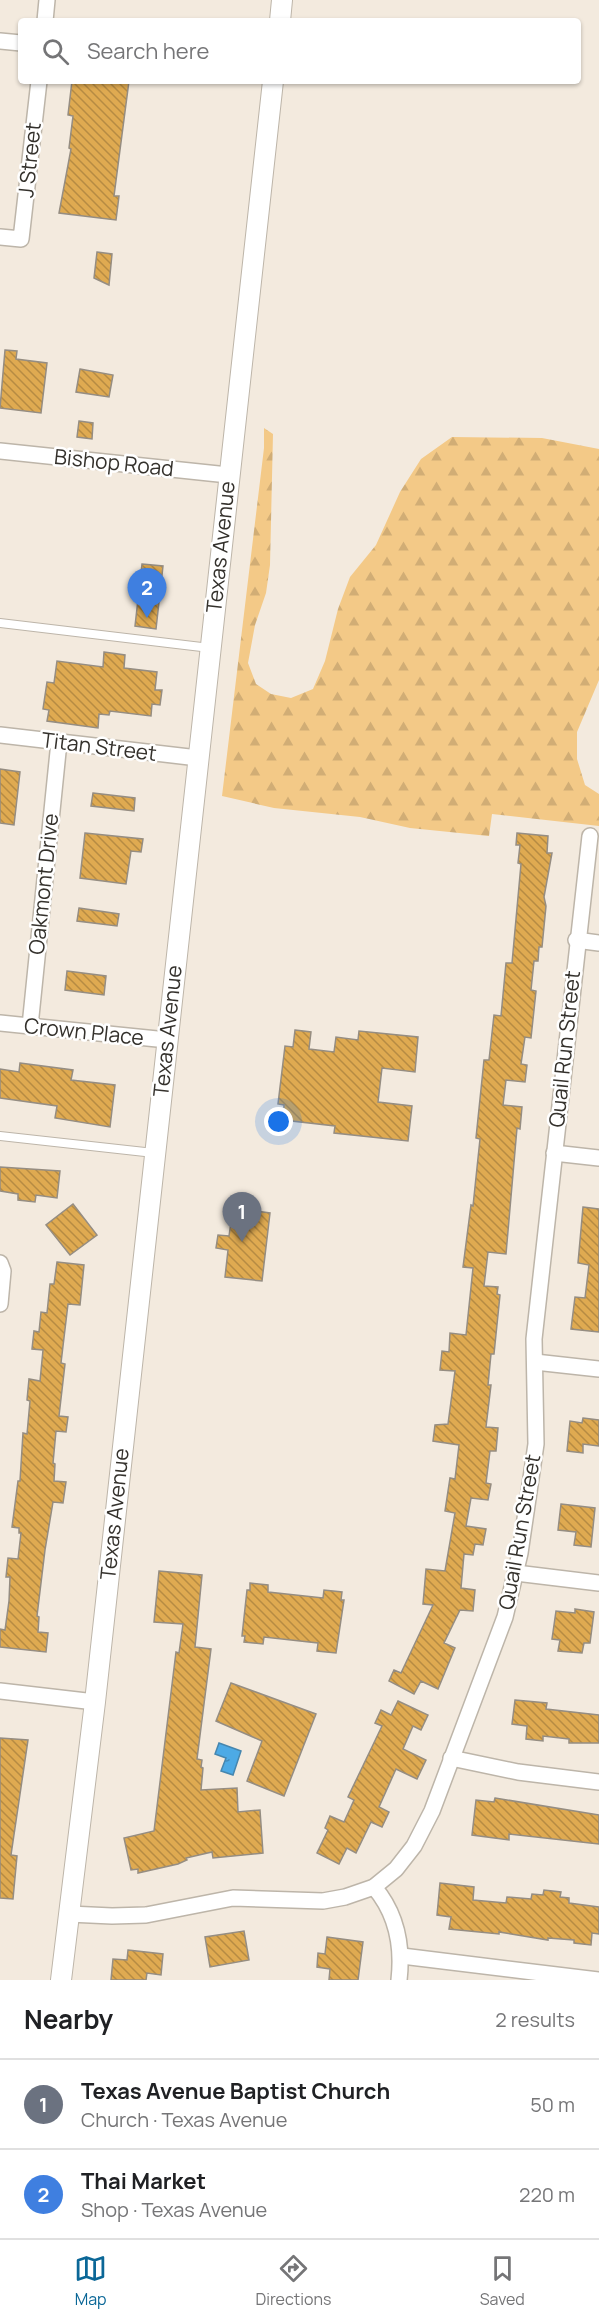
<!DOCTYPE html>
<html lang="en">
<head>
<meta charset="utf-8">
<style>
	:root { --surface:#fff; --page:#f6f6f6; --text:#202124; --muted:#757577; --line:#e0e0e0; --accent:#0b6797 }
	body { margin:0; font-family:Manrope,sans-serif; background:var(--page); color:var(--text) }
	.you { position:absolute; left:279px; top:1122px; width:21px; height:21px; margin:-15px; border:4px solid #fff; border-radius:50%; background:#1a73e8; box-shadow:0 0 0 9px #1a73e833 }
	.badge { display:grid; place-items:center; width:39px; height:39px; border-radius:50%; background:var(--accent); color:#fff; font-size:20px; font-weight:700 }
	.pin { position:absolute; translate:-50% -50px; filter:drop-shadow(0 2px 3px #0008) }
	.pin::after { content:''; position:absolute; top:32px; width:21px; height:18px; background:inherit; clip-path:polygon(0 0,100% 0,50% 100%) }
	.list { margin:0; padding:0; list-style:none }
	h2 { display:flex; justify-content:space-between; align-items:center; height:78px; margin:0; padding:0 24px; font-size:26px }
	h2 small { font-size:20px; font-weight:400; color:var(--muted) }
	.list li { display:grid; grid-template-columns:39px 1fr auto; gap:18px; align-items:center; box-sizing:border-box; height:90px; padding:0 24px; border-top:2px solid var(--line) }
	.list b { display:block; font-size:22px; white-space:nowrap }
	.list p { margin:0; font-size:20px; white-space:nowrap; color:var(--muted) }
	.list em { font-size:20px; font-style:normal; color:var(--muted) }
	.icon { flex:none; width:33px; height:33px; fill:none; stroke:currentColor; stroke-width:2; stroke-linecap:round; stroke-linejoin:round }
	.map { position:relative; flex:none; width:599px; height:1980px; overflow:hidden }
	.search { position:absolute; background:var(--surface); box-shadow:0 2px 4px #0004; left:18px; right:18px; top:18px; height:66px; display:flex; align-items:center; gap:15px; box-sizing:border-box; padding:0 21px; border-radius:6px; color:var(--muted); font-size:22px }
	.sheet { height:258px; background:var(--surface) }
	nav { display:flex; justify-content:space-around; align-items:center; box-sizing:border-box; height:84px; border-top:2px solid var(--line); background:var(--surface); font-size:16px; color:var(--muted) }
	nav a { display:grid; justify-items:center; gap:3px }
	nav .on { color:var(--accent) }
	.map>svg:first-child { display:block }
	.forest { fill:url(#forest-firs) }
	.water { fill:url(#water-ripples); stroke:#4686ae; stroke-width:1.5 }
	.building { fill:url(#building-back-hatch); stroke:#958d82; stroke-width:1.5 }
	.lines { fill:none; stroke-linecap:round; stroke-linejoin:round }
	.service-casing { stroke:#bdb5a9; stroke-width:10 }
	.minor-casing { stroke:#bdb5a9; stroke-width:18 }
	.tertiary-casing { stroke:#bdb5a9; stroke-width:22 }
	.service { stroke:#fff; stroke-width:8 }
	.minor { stroke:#fff; stroke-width:15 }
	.tertiary { stroke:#fff; stroke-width:20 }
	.labels { text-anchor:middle; stroke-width:5; stroke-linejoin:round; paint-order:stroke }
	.street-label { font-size:21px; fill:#34312c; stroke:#fff }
</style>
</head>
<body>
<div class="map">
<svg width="599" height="1980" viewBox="0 0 599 1980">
	<defs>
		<pattern id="forest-firs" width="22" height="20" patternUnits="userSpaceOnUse" patternTransform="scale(1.5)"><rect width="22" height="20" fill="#f3c987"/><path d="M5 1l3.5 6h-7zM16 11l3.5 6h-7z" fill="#d1ad75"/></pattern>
		<pattern id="water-ripples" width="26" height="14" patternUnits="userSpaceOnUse" patternTransform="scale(1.5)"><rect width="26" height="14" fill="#4daae5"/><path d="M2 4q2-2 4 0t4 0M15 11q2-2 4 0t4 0" fill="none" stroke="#418bba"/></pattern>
		<pattern id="building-back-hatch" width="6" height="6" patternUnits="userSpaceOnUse" patternTransform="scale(1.5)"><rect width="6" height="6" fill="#dfaa51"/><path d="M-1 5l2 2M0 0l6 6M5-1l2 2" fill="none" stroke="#b68b43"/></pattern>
	</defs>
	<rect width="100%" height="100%" fill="#f3eade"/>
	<polygon class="forest" points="264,428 273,434 270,565 266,593 255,625 248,663 256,684 271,694 291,698 313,689 325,661 338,609 350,577 376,545 400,492 421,459 452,437 542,438 599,449 599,680 577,732 577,759 585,785 599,794 599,826 492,814 489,836 410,828 360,817 274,808 222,796 264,448"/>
	<polygon class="water" points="219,1743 241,1751 233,1775 221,1771 226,1758 215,1754"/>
	<g class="building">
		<polygon points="72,81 129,81 114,196 119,196 116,220 59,213 71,149 69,148 73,116 68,115"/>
		<polygon points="97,252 112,254 109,285 94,278"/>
		<polygon points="5,350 17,351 16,359 47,363 41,413 0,408"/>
		<polygon points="80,369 113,375 109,397 76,392"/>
		<polygon points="79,421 93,423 92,439 77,437"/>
		<polygon points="142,564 163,566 156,629 135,626"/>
		<polygon points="104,652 125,655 124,668 157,672 155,690 162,690 160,705 152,704 151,716 110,711 109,715 99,714 98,728 47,721 49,710 43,709 47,682 54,683 57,661 103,667"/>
		<polygon points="0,769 20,772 14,825 0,823"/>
		<polygon points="93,793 135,798 134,811 91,806"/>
		<polygon points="85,833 143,839 141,852 131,851 126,884 80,878"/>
		<polygon points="517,833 548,836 547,853 552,853 544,897 546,906 542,947 539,947 538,961 534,961 531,990 536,991 531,1038 525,1037 521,1064 527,1065 525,1082 506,1080 503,1105 522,1107 520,1129 517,1128 506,1254 488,1252 484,1286 498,1287 497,1294 500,1295 494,1354 491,1354 488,1385 491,1385 486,1427 498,1428 496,1451 490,1451 486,1483 491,1484 488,1500 471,1498 466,1526 486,1529 483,1545 475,1544 473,1555 464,1554 461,1588 475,1590 473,1611 460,1610 444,1643 455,1648 438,1689 421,1681 414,1694 389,1681 394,1670 401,1673 433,1605 423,1604 426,1569 445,1571 455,1513 445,1511 450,1478 455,1479 459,1445 433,1441 435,1425 448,1424 455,1371 440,1370 442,1351 449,1352 450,1333 466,1335 473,1268 463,1267 471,1205 473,1206 480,1139 476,1138 484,1060 489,1060 494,1015 501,1016 506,963 512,963 521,864 518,863 520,845 516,845"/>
		<polygon points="79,908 119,914 117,926 77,921"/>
		<polygon points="67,971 106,976 104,995 65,990"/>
		<polygon points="295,1030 311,1032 309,1049 334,1052 336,1037 358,1040 359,1031 418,1037 415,1072 382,1068 378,1102 412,1106 408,1141 334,1133 335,1126 283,1120 284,1105 278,1104 285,1046 293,1047"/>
		<polygon points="20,1063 73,1070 71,1080 115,1085 110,1127 55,1118 57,1106 0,1098 0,1069 19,1072"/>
		<polygon points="0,1167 60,1171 57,1198 36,1195 35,1202 18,1200 18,1194 0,1191"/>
		<polygon points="73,1204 97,1235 70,1255 46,1225"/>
		<polygon points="583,1207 599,1209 599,1332 571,1329 575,1297 585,1298 589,1265 578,1263"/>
		<polygon points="233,1208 270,1213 262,1281 225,1277 228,1250 216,1248 218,1235 229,1236"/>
		<polygon points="57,1262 84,1265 80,1305 68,1304 61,1363 65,1364 59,1416 68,1417 66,1432 56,1431 53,1463 55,1464 54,1481 66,1482 63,1503 53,1502 45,1550 37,1616 39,1617 38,1632 48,1633 46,1652 0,1647 0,1629 5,1630 9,1601 10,1577 6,1577 8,1558 18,1559 21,1533 19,1533 19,1528 12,1527 18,1481 20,1481 23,1433 27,1434 30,1401 27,1400 29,1379 40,1381 43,1350 32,1349 34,1331 39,1332 41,1312 47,1313 50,1284 54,1284"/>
		<polygon points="583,1418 599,1420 599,1446 583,1444 583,1453 567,1451 570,1421 582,1423"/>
		<polygon points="561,1504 595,1508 591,1547 574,1545 576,1532 558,1530"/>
		<polygon points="159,1571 202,1575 195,1647 211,1649 197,1759 202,1760 201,1767 203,1768 201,1790 237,1788 238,1812 260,1810 263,1853 213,1858 212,1852 186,1858 187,1860 178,1864 138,1873 138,1869 131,1870 124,1838 154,1831 176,1652 179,1653 183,1624 154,1622"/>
		<polygon points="250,1583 268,1585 268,1592 323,1598 324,1590 342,1592 341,1600 344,1600 336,1653 317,1651 318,1643 264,1637 263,1644 244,1642 245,1636 242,1636 247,1590 250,1590"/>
		<polygon points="575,1609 594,1612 590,1643 584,1643 582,1653 558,1651 560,1640 552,1639 556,1611 575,1613"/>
		<polygon points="231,1683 316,1714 284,1796 247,1781 262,1741 216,1721"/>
		<polygon points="515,1700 547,1703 546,1709 599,1715 599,1743 569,1743 569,1739 543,1736 543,1741 526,1739 527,1726 512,1724"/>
		<polygon points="398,1701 428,1715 421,1730 413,1726 403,1749 426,1760 417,1779 396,1769 379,1807 389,1812 382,1827 371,1822 356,1853 347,1848 339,1864 317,1853 328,1830 325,1828 330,1816 344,1822 354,1800 348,1797 382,1726 375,1723 381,1710 391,1715"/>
		<polygon points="0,1738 28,1740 11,1855 17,1856 13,1899 0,1898"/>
		<polygon points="495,1798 599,1815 599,1844 509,1834 509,1840 472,1835 476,1800 494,1802"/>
		<polygon points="440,1883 474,1887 473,1900 506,1903 507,1897 531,1899 532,1894 543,1895 544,1890 561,1892 560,1897 569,1898 569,1903 599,1907 599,1934 592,1933 591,1945 574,1943 574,1940 548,1938 548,1940 499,1932 499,1934 449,1929 451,1917 437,1915"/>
		<polygon points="244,1931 249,1960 210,1967 205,1937"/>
		<polygon points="327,1937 363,1942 358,1980 329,1980 330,1969 317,1967 318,1953 325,1954"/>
		<polygon points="128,1950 163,1954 161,1975 147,1973 146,1980 111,1980 113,1959 127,1960"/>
	</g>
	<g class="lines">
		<g class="service-casing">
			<g id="service">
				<polyline points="0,623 210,648"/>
				<polyline points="0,1136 154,1153"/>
			</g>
		</g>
		<g class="minor-casing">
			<g id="minor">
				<polyline points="45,21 47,0"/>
				<polyline points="0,41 21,43"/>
				<polyline points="0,237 21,239 39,81"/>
				<polyline points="0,451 228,475"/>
				<polyline points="0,735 198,758"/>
				<polyline points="576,940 599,943"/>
				<polyline points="0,1023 167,1040"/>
				<polyline points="30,1026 59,742"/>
				<polyline points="554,1153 599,1158"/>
				<polyline points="0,1263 3,1271 0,1304"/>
				<polyline points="535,1362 599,1369"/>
				<polyline points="516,1573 599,1583"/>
				<polyline points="0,1691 95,1702"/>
				<polyline points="451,1758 518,1772 599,1782"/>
				<path d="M374,1887C397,1914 403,1945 399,1980"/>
				<polyline points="69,1914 112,1916 146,1915 233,1898 323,1901 345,1897 374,1887 396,1869 414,1846 432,1811 505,1617 520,1553 536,1444 534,1339 590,836"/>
				<polyline points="402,1956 598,1980"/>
			</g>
		</g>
		<g class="tertiary-casing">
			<g id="tertiary">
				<polyline points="280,21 282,0"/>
				<polyline points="61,1980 95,1702 273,81"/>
			</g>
		</g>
		<use href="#service" class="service"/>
		<use href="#minor" class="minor"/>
		<use href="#tertiary" class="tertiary"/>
	</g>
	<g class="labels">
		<g class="street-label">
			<text transform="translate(30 160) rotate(-84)" y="7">J Street</text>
			<text transform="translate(114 463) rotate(6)" y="7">Bishop Road</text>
			<text transform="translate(221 547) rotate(-84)" y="7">Texas Avenue</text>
			<text transform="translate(99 747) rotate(7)" y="7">Titan Street</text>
			<text transform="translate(44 884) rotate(-84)" y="7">Oakmont Drive</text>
			<text transform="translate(168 1031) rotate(-84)" y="7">Texas Avenue</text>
			<text transform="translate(84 1032) rotate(6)" y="7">Crown Place</text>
			<text transform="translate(565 1049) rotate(-84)" y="7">Quail Run Street</text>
			<text transform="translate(115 1514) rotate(-84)" y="7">Texas Avenue</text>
			<text transform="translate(520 1532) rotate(-80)" y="7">Quail Run Street</text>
		</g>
	</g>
</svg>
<div class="you"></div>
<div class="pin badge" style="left:242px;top:1242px;background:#6b7280">1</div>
<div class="pin badge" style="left:147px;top:618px;background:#3f7fe0">2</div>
<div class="search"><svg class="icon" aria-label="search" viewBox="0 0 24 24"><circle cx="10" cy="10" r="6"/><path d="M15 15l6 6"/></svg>Search here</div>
</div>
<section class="sheet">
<h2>Nearby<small>2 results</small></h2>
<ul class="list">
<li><span class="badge" style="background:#6b7280">1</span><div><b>Texas Avenue Baptist Church</b><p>Church · Texas Avenue</p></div><em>50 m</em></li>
<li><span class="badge" style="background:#3f7fe0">2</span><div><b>Thai Market</b><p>Shop · Texas Avenue</p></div><em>220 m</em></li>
</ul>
</section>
<nav>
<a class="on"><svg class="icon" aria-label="map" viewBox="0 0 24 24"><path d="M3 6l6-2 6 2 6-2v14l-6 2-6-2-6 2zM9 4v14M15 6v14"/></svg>Map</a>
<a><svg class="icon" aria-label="directions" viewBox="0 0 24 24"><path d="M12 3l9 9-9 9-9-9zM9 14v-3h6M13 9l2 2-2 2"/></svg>Directions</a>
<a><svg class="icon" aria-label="saved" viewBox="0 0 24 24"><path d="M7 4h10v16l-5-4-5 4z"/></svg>Saved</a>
</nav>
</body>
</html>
